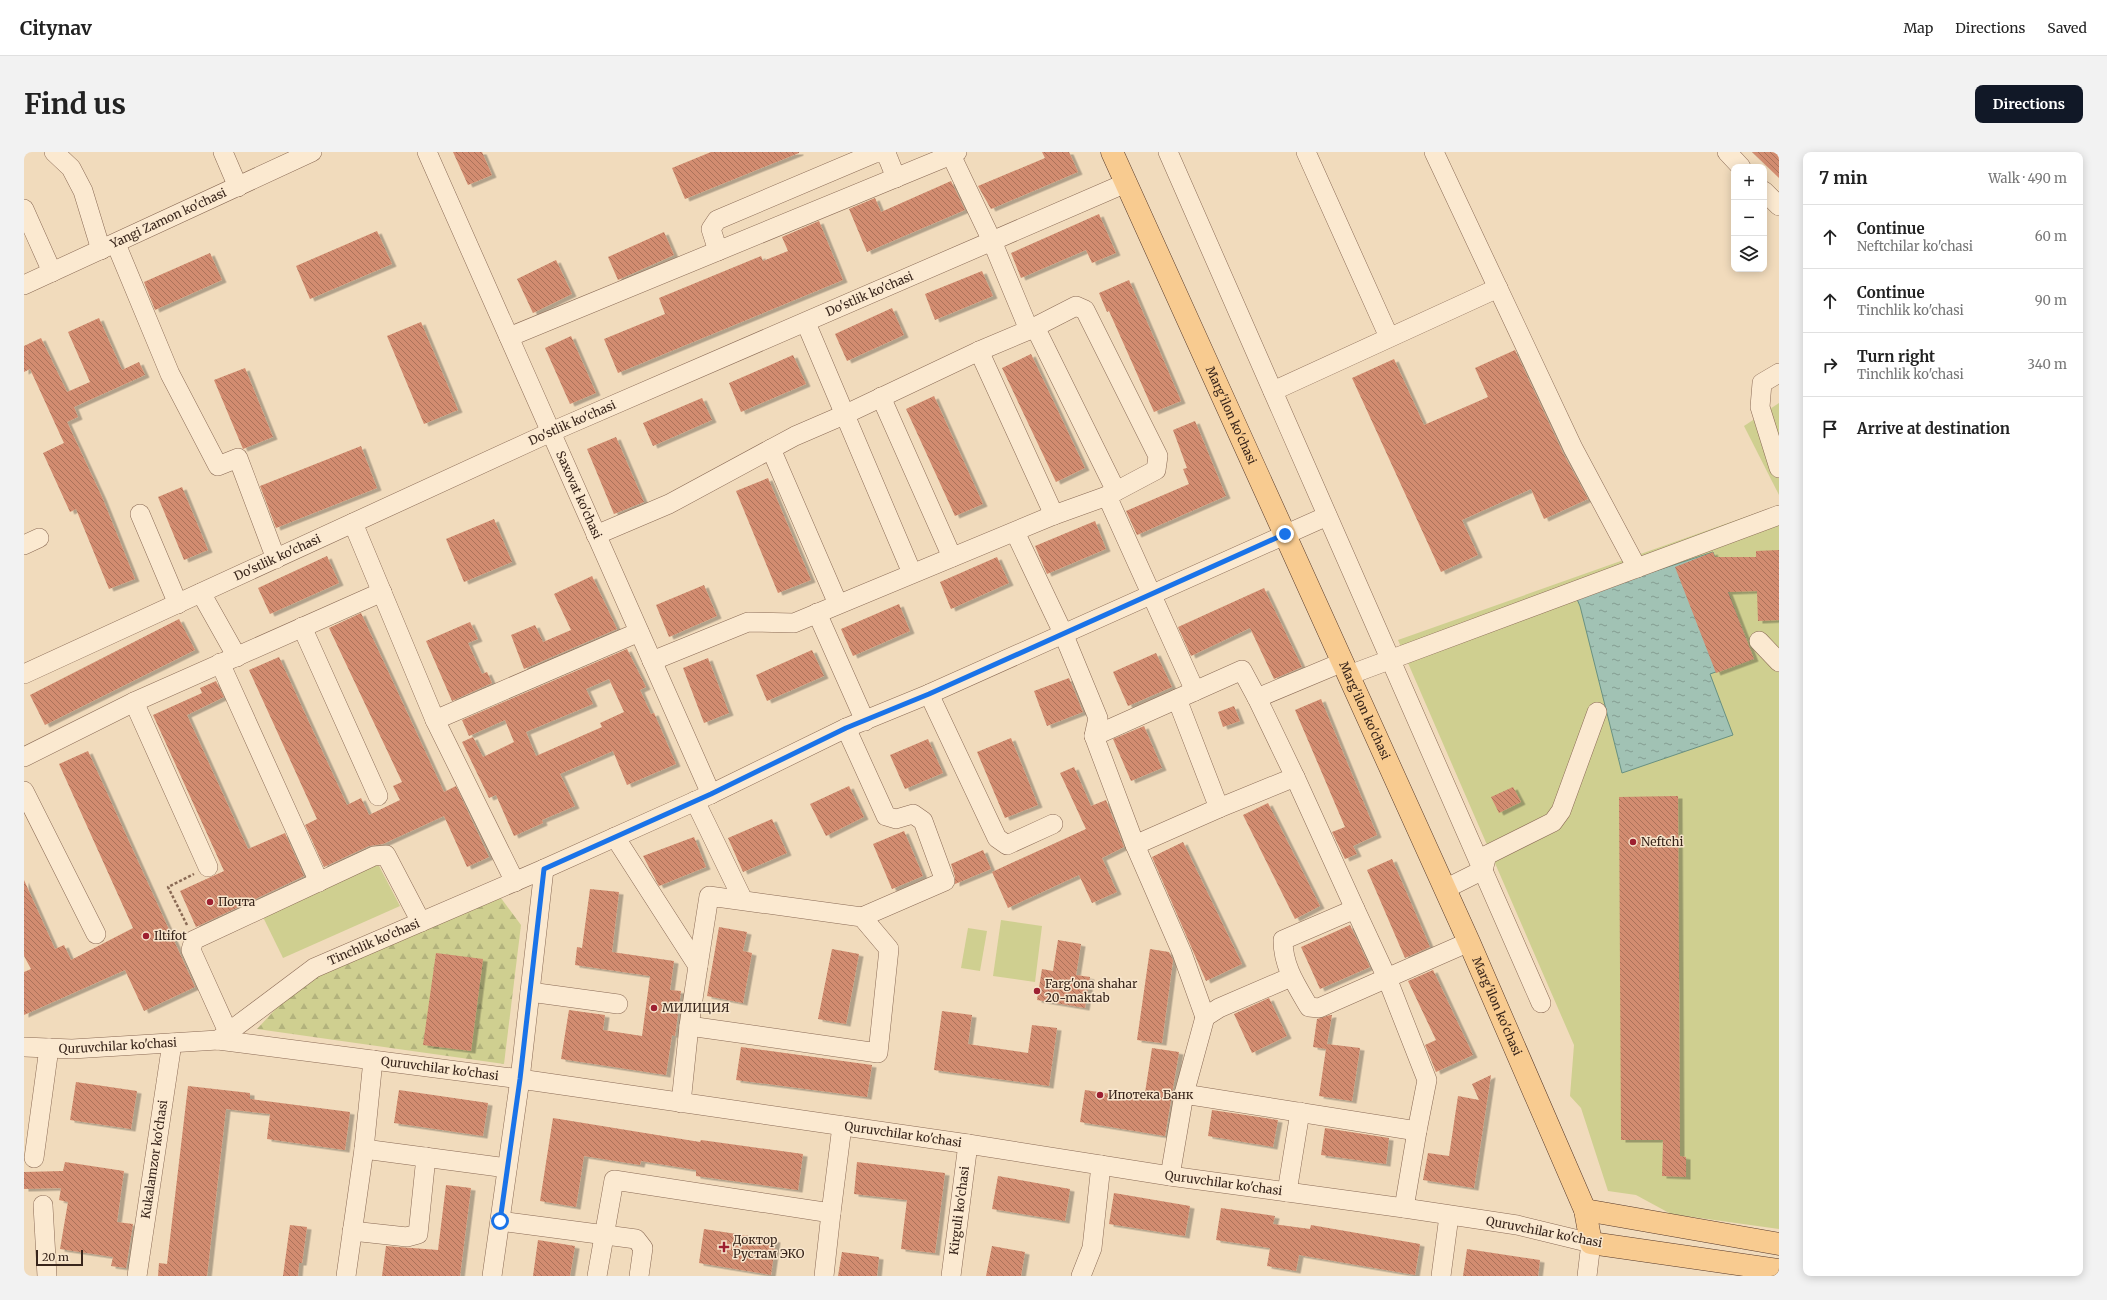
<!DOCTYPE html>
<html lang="en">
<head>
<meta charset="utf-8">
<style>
	:root { --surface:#fff; --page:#f2f2f2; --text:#222; --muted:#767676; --line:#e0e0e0; --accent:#111827 }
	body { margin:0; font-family:Merriweather,serif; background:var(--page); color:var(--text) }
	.controls { position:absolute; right:12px; top:12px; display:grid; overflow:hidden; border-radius:8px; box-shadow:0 2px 10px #0003 }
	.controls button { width:36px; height:36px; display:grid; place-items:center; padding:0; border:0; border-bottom:1px solid var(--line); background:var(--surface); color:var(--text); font:20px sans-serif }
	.scale { position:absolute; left:12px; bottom:10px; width:47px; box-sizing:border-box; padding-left:4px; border:2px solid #38251b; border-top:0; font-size:11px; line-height:14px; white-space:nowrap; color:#38251b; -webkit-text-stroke:3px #f8e6cd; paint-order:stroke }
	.stop { position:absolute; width:12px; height:12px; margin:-9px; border:3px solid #1a73e8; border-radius:50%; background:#fff }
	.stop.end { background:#1a73e8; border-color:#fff; box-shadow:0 1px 4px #0008 }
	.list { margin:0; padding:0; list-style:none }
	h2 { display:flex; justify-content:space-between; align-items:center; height:52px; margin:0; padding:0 16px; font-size:17px }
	h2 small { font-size:13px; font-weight:400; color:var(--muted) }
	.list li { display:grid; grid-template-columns:26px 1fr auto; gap:12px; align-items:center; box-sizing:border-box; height:64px; padding:0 16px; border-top:1px solid var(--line) }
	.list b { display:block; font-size:15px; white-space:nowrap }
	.list p { margin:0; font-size:13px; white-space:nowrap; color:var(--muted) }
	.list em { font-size:13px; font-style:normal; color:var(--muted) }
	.icon { flex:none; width:22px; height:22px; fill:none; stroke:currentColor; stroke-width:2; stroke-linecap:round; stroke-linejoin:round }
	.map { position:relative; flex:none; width:1755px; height:1124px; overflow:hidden; border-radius:8px }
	header { display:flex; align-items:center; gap:24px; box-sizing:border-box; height:56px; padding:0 20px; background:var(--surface); border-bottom:1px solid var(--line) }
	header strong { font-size:19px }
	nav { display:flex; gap:22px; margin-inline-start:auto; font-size:14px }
	.intro { display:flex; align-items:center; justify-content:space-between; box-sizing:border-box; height:96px; padding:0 24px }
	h1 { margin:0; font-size:28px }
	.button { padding:10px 18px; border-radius:8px; background:var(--accent); color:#fff; font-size:14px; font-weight:700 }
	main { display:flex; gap:24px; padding:0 24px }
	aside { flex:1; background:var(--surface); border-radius:8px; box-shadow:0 2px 10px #0003 }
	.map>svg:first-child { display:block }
	.forest { fill:url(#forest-firs) }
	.pitch { fill:#cfcf90 }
	.water { fill:url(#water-ripples); stroke:#689081 }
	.building { fill:url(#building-back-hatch); fill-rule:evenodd; filter:url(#shadow) }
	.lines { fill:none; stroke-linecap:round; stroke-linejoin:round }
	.minor-casing { stroke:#8a6a55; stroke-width:20 }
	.major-casing { stroke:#57392a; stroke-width:23 }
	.path { stroke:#8a6a55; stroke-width:2.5; stroke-dasharray:3 2; stroke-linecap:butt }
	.minor { stroke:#fbe9d0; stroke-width:19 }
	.major { stroke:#f8cb90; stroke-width:22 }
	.route { stroke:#1a73e8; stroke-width:5 }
	.poi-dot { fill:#9d2031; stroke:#f8e6cd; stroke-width:1.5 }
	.labels { text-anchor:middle; stroke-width:3; stroke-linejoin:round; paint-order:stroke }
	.street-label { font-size:12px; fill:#38251b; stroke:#f8e6cd }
	.poi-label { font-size:12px; fill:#38251b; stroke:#f8e6cd; text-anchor:start }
</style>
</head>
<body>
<header>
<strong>Citynav</strong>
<nav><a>Map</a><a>Directions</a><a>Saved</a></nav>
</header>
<div class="intro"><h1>Find us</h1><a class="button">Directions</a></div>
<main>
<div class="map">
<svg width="1755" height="1124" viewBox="0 0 1755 1124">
	<defs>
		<pattern id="forest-firs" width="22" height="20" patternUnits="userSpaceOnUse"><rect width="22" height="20" fill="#cfcf90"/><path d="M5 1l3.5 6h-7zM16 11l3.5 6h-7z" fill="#b2b27c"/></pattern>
		<pattern id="water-ripples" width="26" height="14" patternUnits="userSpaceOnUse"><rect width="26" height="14" fill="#a1c2b4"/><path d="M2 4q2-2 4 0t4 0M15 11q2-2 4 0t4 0" fill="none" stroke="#849d92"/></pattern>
		<pattern id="building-back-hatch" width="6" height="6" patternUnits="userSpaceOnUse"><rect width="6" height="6" fill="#d28c6f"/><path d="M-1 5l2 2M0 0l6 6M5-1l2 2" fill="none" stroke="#ab725a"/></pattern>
		<filter id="shadow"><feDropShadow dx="4.5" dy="2.5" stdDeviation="0" flood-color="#0004"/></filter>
	</defs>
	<rect width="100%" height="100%" fill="#f1dbbc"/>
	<polygon class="forest" points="471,738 497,773 480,912 233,877 288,818"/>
	<g class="pitch">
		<polygon points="1755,251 1755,343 1720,274"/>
		<polygon points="1755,353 1755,1077 1647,1062 1612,1043 1584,1039 1557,956 1546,944 1550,893 1374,488"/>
		<polygon points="353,710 376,754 259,806 238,763"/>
		<polygon points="977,768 1018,774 1011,830 969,824"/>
		<polygon points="944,776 963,779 956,819 937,816"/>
	</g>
	<polygon class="water" points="1689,400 1729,507 1686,522 1709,583 1598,621 1556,454 1552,445"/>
	<g class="building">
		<polygon points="429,0 458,0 468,23 444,33"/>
		<polygon points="687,0 775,0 775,1 661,47 648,16"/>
		<polygon points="1018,0 1045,0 1054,20 967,57 954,34 1021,6"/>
		<polygon points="1728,0 1755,0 1755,26"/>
		<polygon points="927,29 941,58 843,100 825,57 851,46 857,60"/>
		<polygon points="1075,62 1092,101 1068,111 1062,98 997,126 987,101"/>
		<polygon points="795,69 819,128 594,221 580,187 641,162 635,146 737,104 739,109 764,99 758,85"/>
		<polygon points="353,79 368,112 286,147 272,114"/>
		<polygon points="640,80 650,103 594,128 584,105"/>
		<polygon points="186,101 198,128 131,158 120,130"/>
		<polygon points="532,108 548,142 509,161 493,127"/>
		<polygon points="958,119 969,144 911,168 901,142"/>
		<polygon points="1105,128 1157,249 1130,260 1085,159 1083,160 1075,141"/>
		<polygon points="868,156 880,183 823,209 811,182"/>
		<polygon points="75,166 98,218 115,210 121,223 50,255 54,265 43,270 78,345 111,427 85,437 52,357 46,360 19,301 40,291 6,217 0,220 0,194 17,186 43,240 66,230 44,180"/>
		<polygon points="397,170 434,258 400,272 363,184"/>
		<polygon points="547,184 572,241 546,252 521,196"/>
		<polygon points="1491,198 1539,301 1564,347 1520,367 1507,337 1438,368 1454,403 1417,420 1328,226 1370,207 1400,273 1464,245 1451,216"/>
		<polygon points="1007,202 1061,316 1032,330 978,216"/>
		<polygon points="769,203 782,232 717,260 705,231"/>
		<polygon points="221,216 249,285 219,297 190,228"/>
		<polygon points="910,244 959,352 931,364 882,257"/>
		<polygon points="678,246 688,268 629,294 619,271"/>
		<polygon points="1171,269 1202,344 1113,383 1102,359 1165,332 1159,317 1163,316 1149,278"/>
		<polygon points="592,285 620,350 590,362 563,297"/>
		<polygon points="337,294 353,336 252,376 236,334"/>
		<polygon points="744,326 787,428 754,441 712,339"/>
		<polygon points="158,335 184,398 160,408 134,345"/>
		<polygon points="470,367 488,410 440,430 422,387"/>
		<polygon points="1071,369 1082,397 1023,422 1011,394"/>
		<polygon points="1755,398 1755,468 1734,469 1733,439 1704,440 1730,507 1692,521 1651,415 1689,400 1691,405 1732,405 1732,399"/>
		<polygon points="303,404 315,431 246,462 234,436"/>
		<polygon points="973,405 985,431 927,457 916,430"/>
		<polygon points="568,424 593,477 500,517 487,483 511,473 519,490 547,478 530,442"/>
		<polygon points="680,433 693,464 645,485 632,453"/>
		<polygon points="1240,436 1278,515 1250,527 1226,476 1167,504 1154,475"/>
		<polygon points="875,452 886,479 829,504 817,477"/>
		<polygon points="337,461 420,640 432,634 465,705 443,715 420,664 359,692 345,694 300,715 281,673 293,667 225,518 255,505 323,653 337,646 345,663 376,648 369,634 378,630 305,476"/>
		<polygon points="155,467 171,498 21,573 6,543"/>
		<polygon points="446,470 454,487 444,491 458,522 463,520 468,531 428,549 402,489"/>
		<path d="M603,497L622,535L616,538L627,562L630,561L652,612L603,633L589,599L536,622L551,654L518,668L519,671L490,684L472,643L465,646L438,590L449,585L459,605L490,590L481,568L445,584L438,568ZM585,527L600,560L576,571L578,575L512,604L502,580L569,552L562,537Z"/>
		<polygon points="788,498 800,524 743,549 732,523"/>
		<polygon points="1132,501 1148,535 1104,554 1089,520"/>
		<polygon points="684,506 705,561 680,571 659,516"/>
		<polygon points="1045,526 1059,560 1023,574 1010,539"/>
		<polygon points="192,529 200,545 163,563 224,697 261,681 280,724 172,775 156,739 200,719 129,563 178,541 176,536"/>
		<polygon points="1297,547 1353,683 1329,694 1333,702 1321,707 1308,680 1321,675 1271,558"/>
		<polygon points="1210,554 1216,569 1199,575 1194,560"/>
		<polygon points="1120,574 1138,616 1107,629 1089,587"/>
		<polygon points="987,586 1014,653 981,666 953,600"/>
		<polygon points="904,587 919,621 881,637 866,603"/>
		<polygon points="64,599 171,835 120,859 101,818 0,863 0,820 7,817 0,804 0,728 31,797 40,793 47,808 109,776 35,612"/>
		<polygon points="1050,615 1067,654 1082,648 1100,695 1078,706 1093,740 1068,751 1055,723 984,756 968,720 1062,677 1036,621"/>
		<polygon points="825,634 840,665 802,684 786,652"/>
		<polygon points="1489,635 1497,650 1475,661 1467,645"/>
		<polygon points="1654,644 1656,1004 1662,1005 1662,1025 1638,1024 1639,988 1597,988 1595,645"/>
		<polygon points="1244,651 1296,754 1271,767 1219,663"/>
		<polygon points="748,667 763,701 719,720 704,686"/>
		<polygon points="880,679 899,724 868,737 849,692"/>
		<polygon points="670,685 682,715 635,734 619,704"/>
		<polygon points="1159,690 1218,812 1182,829 1128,705"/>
		<polygon points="959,698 967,717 931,732 931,725 927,712"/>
		<polygon points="1368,707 1406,795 1381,806 1343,718"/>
		<polygon points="566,737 595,740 588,800 650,809 646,838 657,839 651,884 648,883 642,923 537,907 545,858 581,863 579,878 618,884 626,824 551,813 553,795 558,796"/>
		<polygon points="1326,773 1346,815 1296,837 1277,795"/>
		<polygon points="695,775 723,780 719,799 728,801 719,851 683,844"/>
		<polygon points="1034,788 1057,792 1052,823 1066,825 1061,856 1013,848 1018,817 1029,819"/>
		<polygon points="808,797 835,802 822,872 794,867"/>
		<polygon points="1126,797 1145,800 1149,808 1138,891 1113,888"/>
		<polygon points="412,801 459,807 447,899 399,893"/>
		<polygon points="1409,818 1449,903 1412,920 1401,893 1412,888 1384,829"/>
		<polygon points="1245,846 1263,884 1228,901 1210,862"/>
		<polygon points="918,859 948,863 944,892 1004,901 1008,873 1033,876 1025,934 910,918"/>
		<polygon points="1306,863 1308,863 1303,892 1336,896 1328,949 1295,944 1302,897 1289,895 1293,867"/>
		<polygon points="717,895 848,913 843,945 712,928"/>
		<polygon points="1128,896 1155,900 1141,984 1056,970 1061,938 1120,947"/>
		<polygon points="1467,923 1450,1036 1399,1028 1404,1001 1425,1004 1434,944 1455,948 1448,932"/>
		<polygon points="52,930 113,939 107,977 46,968"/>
		<polygon points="164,934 226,941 226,947 326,960 321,998 243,987 246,962 202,957 183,1124 134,1124 135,1111 143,1112"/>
		<polygon points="375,938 464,951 459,984 370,971"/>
		<polygon points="1188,958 1254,968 1249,995 1184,984"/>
		<polygon points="529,966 676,990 677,988 779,1002 774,1038 672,1024 672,1018 617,1009 616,1013 560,1004 552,1055 516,1049"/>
		<polygon points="1301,976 1365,986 1362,1012 1297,1003"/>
		<polygon points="41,1010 100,1019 93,1070 109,1072 102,1116 87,1114 89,1105 36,1097 44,1050 35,1048 37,1036 0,1037 0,1020 39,1019"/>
		<polygon points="833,1010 921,1021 911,1101 877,1097 883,1048 830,1042"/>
		<polygon points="974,1024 1046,1037 1041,1069 968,1057"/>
		<polygon points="422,1033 447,1036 436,1124 358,1124 362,1094 414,1098"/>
		<polygon points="1090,1041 1166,1054 1161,1084 1085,1072"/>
		<polygon points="1197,1056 1251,1064 1249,1072 1286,1077 1287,1073 1396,1092 1391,1123 1275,1103 1272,1119 1243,1114 1246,1096 1192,1088"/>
		<polygon points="266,1073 283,1075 278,1111 275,1111 274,1124 259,1124"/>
		<polygon points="680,1077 752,1088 747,1123 675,1111"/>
		<polygon points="514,1088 551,1094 546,1124 509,1124"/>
		<polygon points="968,1094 1001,1100 997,1124 962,1124"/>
		<polygon points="1443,1097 1516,1108 1514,1124 1439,1124"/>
		<polygon points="818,1100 855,1105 853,1124 814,1124"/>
	</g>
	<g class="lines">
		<g class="minor-casing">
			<g id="minor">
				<polyline points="30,0 47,16 59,39 77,98"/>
				<polyline points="199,0 214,35"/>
				<path id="s1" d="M403,0L687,642"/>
				<polyline points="933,0 927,3 968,89 1005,178"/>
				<polyline points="1144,0 1517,851"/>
				<polyline points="1282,0 1365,185"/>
				<polyline points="1410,0 1549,296 1613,416"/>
				<polyline points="1703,0 1717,15"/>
				<polyline points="1740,39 1755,54"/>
				<polyline points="0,57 28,120"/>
				<polyline points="92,92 146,222 194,314 214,306 252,407"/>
				<polyline points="694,99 687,77 693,68 851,1 862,1 872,26"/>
				<path id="s2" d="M0,133L288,0"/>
				<polyline points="782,171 888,421"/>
				<polyline points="1011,175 1092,339"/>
				<polyline points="485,185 927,3"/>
				<polyline points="955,199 1030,363"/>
				<polyline points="1755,221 1738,231 1736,255 1755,316"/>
				<polyline points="1249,239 1474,136"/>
				<polyline points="857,245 928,405"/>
				<polyline points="747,297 814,452"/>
				<polyline points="1083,344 1171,539"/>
				<polyline points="116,362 154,452"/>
				<polyline points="329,371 411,568 615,480"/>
				<polyline points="991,380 1039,481 1074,566 1070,584 1111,693 1158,801 1181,865"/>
				<polyline points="572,383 645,352 771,284 822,262 955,199 1005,178 1052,154 1061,158 1134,304 1132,318 1083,344 1030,363 770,471 724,470 628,509"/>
				<polyline points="0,393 15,386"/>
				<polyline points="177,441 213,505"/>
				<polyline points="793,461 841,569"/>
				<polyline points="278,475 354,644"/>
				<polyline points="1735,489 1755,510"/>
				<polyline points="196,511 295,730"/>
				<path id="s3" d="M0,522L527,280L1102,31"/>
				<polyline points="1325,523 1755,363"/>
				<polyline points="905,542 973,686 983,693 1029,672"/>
				<polyline points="1153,547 1195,656 1271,625 1233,546 1319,510"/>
				<polyline points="110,550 184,715"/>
				<polyline points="411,568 491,730"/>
				<polyline points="822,576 862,664 872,667 889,662 899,669 921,729 838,765"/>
				<polyline points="1070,584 1218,518 1233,546"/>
				<polyline points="0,605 110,550 358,440"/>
				<polyline points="1271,625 1331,757"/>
				<polyline points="0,639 72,782"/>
				<polyline points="671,649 719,748"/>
				<polyline points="591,685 674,814 665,874 657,951"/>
				<polyline points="1111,693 1195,656"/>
				<polyline points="1421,737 1459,718 1463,703 1529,670 1537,659 1573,560"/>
				<path d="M1331,757L1363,826L1295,856L1285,855C1272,833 1259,814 1259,788Z"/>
				<polyline points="506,840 594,852"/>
				<polyline points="665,874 854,901 865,797 838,765 685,744 674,814"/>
				<polyline points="204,880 167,798 170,788 350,704 362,703 397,770"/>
				<path id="s4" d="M194,888L290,816L520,717L687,642L822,576L905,542L1303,364"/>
				<path id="s5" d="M0,895L48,897L194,888L496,927L944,992L1146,1024L1380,1056L1493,1073L1567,1091L1563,1124"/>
				<polyline points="1160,942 1181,865 1195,856 1267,825"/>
				<polyline points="1393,979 1403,928 1363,826 1445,790"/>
				<polyline points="340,997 483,1016"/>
				<polyline points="10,1006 25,896"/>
				<polyline points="1146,1024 1160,942 1393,979 1380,1056"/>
				<polyline points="1263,1040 1276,960"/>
				<polyline points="19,1053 23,1124"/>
				<polyline points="807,1061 818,974"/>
				<polyline points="476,1069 612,1087 619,1096 615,1124"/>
				<polyline points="328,1079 383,1085 394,1082 402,1005"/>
				<path id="s6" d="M113,1124L148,891"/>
				<polyline points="322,1124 340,997 349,908"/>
				<polyline points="468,1124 496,927 520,717"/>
				<polyline points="573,1124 590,1028 807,1061 800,1124"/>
				<path id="s7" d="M927,1124L944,992"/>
				<polyline points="1057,1124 1068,1096 1077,1013"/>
				<polyline points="1417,1124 1425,1064"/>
			</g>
		</g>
		<g class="major-casing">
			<g id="major">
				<path id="s8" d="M1088,0L1445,790L1561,1058L1567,1091L1755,1118"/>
				<polyline points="1561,1058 1755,1092"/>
			</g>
		</g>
		<polyline class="path" points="163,773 144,735 170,722"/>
		<use href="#minor" class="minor"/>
		<use href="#major" class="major"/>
	</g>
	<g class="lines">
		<polyline class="route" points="476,1069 496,927 520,717 687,642 822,576 905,542 1261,382"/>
	</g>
	<g class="poi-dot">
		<circle cx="1609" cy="690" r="4"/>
		<circle cx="186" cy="750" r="4"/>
		<circle cx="122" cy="784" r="4"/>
		<circle cx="1013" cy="839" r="4"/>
		<circle cx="630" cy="856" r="4"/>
		<circle cx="1076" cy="943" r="4"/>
		<path d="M698 1089h4v4h4v4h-4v4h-4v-4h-4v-4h4z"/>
	</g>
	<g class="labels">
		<g class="street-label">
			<text dy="4" stroke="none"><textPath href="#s2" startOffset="159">Yangi Zamon ko'chasi</textPath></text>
			<text dy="4" stroke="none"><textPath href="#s3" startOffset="927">Do'stlik ko'chasi</textPath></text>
			<text dy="4" stroke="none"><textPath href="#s8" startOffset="289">Marg'ilon ko'chasi</textPath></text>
			<text dy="4" stroke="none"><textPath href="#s3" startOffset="603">Do'stlik ko'chasi</textPath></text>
			<text dy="4" stroke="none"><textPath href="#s1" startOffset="375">Saxovat ko'chasi</textPath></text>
			<text dy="4" stroke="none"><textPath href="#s3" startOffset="279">Do'stlik ko'chasi</textPath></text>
			<text dy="4" stroke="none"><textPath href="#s8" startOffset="613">Marg'ilon ko'chasi</textPath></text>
			<text dy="4" stroke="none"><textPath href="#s4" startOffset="185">Tinchlik ko'chasi</textPath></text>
			<text dy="4" stroke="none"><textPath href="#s8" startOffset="937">Marg'ilon ko'chasi</textPath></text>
			<text dy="4" stroke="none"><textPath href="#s5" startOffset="94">Quruvchilar ko'chasi</textPath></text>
			<text dy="4" stroke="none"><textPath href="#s5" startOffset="418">Quruvchilar ko'chasi</textPath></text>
			<text dy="4" stroke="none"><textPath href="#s5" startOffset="886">Quruvchilar ko'chasi</textPath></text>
			<text dy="4" stroke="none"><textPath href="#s6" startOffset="118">Kukalamzor ko'chasi</textPath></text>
			<text dy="4" stroke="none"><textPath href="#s5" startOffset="1210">Quruvchilar ko'chasi</textPath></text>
			<text dy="4" stroke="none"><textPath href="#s7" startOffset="66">Kirguli ko'chasi</textPath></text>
			<text transform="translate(1520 1080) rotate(11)" y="4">Quruvchilar ko'chasi</text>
		</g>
		<g class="poi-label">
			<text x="1617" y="694">Neftchi</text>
			<text x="194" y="754">Почта</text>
			<text x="130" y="788">Iltifot</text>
			<text x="1021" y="836">Farg'ona shahar<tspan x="1021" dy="14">20-maktab</tspan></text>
			<text x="638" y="860">МИЛИЦИЯ</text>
			<text x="1084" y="947">Ипотека Банк</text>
			<text x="709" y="1092">Доктор<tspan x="709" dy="14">Рустам ЭКО</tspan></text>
		</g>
	</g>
</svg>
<div class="controls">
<button>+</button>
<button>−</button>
<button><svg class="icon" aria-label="layers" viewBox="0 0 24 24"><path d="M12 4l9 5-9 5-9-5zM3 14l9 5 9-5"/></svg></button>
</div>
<div class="scale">20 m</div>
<div class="stop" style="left:476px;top:1069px"></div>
<div class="stop end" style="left:1261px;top:382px"></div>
</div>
<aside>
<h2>7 min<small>Walk · 490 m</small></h2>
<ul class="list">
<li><svg class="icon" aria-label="ahead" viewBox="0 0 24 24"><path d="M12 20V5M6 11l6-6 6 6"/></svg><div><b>Continue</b><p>Neftchilar ko'chasi</p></div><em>60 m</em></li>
<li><svg class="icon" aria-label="ahead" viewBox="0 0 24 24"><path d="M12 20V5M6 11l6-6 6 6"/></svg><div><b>Continue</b><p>Tinchlik ko'chasi</p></div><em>90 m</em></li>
<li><svg class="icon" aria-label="right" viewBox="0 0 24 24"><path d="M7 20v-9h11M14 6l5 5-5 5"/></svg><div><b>Turn right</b><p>Tinchlik ko'chasi</p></div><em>340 m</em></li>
<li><svg class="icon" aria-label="arrive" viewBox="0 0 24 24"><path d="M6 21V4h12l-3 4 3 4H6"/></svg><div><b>Arrive at destination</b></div></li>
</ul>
</aside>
</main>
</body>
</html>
